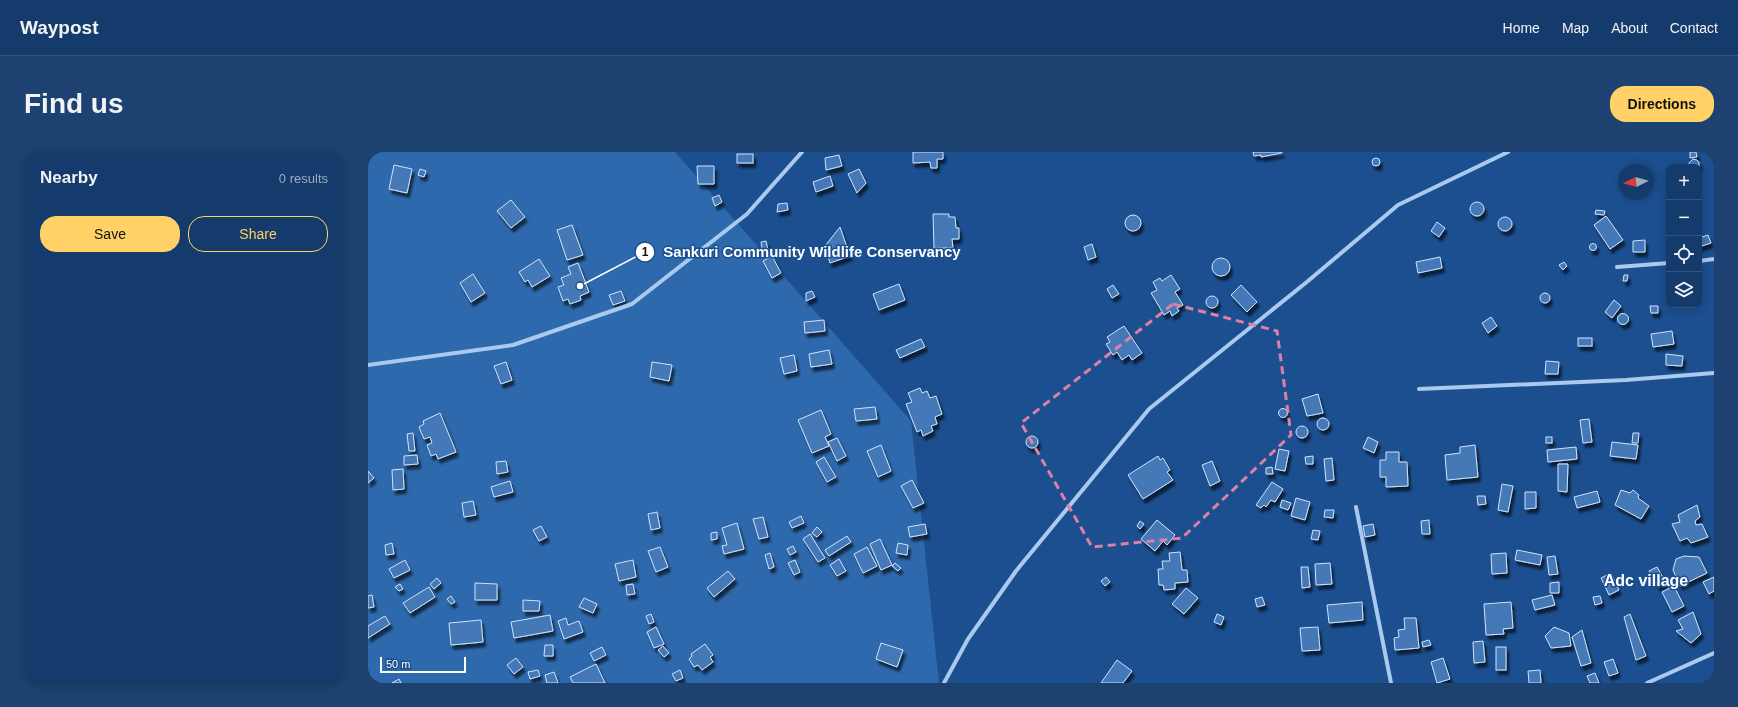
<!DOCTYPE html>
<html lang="en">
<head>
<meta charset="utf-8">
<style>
	:root { --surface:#143b6b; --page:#1d4271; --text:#f1f3f6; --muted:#9dadc1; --line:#33557e; --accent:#ffd166 }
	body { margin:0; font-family:Helvetica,sans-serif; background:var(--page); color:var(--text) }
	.controls { position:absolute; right:12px; top:12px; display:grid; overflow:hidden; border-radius:8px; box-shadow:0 2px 10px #0003 }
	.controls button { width:36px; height:36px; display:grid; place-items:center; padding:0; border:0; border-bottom:1px solid var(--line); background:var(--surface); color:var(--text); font:20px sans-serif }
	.compass { position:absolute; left:1250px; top:12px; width:36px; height:36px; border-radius:50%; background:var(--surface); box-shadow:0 2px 10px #0003; rotate:264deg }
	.scale { position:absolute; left:12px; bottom:10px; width:86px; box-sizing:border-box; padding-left:4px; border:2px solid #fff; border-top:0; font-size:11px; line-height:14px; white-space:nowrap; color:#fff; -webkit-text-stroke:3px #1b4f8f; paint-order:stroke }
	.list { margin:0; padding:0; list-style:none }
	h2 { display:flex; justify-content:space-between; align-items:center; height:52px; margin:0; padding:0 16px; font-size:17px }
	h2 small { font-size:13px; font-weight:400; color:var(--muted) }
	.actions { display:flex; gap:8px; padding:12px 16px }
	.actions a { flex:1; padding:9px 0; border:1px solid var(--accent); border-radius:16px; text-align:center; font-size:14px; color:var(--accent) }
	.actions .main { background:var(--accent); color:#111 }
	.icon { flex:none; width:22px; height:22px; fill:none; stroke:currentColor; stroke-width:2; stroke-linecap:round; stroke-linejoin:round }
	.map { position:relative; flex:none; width:1346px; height:531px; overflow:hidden; border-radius:16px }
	header { display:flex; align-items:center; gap:24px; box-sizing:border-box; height:56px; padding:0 20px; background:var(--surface); border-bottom:1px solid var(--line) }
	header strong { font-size:19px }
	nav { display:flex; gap:22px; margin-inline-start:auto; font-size:14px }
	.intro { display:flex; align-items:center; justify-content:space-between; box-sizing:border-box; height:96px; padding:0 24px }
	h1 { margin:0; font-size:28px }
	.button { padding:10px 18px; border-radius:16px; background:var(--accent); color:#111; font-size:14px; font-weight:700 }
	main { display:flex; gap:24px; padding:0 24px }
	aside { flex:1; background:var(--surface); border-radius:16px; box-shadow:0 2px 10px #0003 }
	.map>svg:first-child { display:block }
	.green { fill:#2e69ad }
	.building { fill:#4478b7; stroke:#cfe3fa; filter:url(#shadow) }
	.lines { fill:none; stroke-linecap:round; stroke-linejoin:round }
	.minor { stroke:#a9c9ee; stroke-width:4 }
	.marked { fill:none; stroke:#dd80a5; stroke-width:3; stroke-dasharray:8 5; stroke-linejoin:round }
	.labels { text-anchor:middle; stroke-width:3; stroke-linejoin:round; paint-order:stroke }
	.quarter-label { font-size:16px; font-weight:bold; fill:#fff; stroke:#1b4f8f }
	.leader { fill:none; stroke:#fff; stroke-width:1.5 }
	.callout-dot { fill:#fff; stroke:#1b4f8f; stroke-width:1.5 }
	.mark-label { font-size:12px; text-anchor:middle; font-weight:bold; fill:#111 }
	.callout-label { font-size:15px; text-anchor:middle; font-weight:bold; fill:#fff; stroke:#1b4f8f; stroke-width:3; stroke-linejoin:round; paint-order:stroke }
</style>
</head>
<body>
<header>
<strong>Waypost</strong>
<nav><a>Home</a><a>Map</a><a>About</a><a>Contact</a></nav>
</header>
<div class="intro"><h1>Find us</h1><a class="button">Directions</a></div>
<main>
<aside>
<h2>Nearby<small>0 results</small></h2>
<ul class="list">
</ul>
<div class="actions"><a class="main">Save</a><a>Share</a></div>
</aside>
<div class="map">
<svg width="1346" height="531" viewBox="0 0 1346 531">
	<defs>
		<filter id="shadow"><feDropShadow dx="2.5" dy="4.5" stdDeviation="1" flood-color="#0009"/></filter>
	</defs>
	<rect width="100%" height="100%" fill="#1b4f8f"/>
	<polygon class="green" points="0,0 307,0 543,269 571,531 0,531"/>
	<g class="building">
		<polygon points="545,0 575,0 575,7 569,7 569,16 563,16 562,10 545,11"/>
		<polygon points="885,0 914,0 914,1 893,5 893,3 886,4"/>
		<polygon points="1322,0 1328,0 1329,5 1322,6"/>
		<rect x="369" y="2" width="16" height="9"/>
		<polygon points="471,3 474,14 458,18 457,6"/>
		<circle cx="1008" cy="10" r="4"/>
		<polygon points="1325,7 1329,8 1331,10 1331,16 1321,15 1321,11"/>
		<polygon points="26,13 44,17 39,41 21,37"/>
		<polygon points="329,14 346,14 346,32 330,32"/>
		<polygon points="52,17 58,19 56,25 50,23"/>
		<polygon points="491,17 498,31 489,41 480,22"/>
		<polygon points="1256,18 1256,32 1252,25"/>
		<polygon points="462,24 465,34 448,40 445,30"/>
		<polygon points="351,43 354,50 347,54 344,46"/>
		<polygon points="143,48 157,65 143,76 129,59"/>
		<circle cx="1109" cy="57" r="7"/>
		<polygon points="419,51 420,58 409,60 410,52"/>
		<polygon points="1228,58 1237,59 1236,63 1227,62"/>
		<polygon points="565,62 581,62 581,65 587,65 588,76 591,76 591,87 584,87 585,96 566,96"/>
		<circle cx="765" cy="71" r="8"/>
		<polygon points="1238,64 1255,88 1242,97 1226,73"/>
		<circle cx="1137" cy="72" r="7"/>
		<polygon points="1069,70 1077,76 1071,85 1063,79"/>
		<polygon points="204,73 215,103 199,108 189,78"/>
		<polygon points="472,75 482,104 462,111 457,94"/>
		<polygon points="1340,83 1343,91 1331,95 1331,86"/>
		<polygon points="1277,88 1277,100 1265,100 1265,89"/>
		<polygon points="398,89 400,98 394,99 393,90"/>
		<circle cx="1225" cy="95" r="3.5"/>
		<polygon points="724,92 728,105 720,108 716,95"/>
		<polygon points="404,104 413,121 404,126 395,109"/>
		<polygon points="1072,105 1074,116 1050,121 1048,110"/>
		<circle cx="853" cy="115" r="9"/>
		<polygon points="171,107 182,124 164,135 160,128 157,130 151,120"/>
		<polygon points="1196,110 1199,114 1195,118 1191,113"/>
		<polygon points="210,111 221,140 212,144 213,148 202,152 200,147 195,149 190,135 196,133 193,126 203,122 200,115"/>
		<polygon points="105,122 117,141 103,150 92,131"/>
		<polygon points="803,123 812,137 807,140 815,153 809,156 811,159 804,164 802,159 796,163 783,141 789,138 785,130 792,126 794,129"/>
		<polygon points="1256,123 1260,123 1259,129 1255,129"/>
		<polygon points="531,132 537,148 511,158 505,142"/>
		<polygon points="745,133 751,142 744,146 739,137"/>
		<polygon points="873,133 889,150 879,160 863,143"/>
		<polygon points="253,139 257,149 245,153 241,143"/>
		<polygon points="444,139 447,145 438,149 438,141"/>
		<circle cx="1177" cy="146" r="5"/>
		<circle cx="844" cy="150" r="6"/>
		<polygon points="1246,148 1253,154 1244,166 1237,160"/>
		<polygon points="1282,154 1290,154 1290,161 1283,161"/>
		<circle cx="1255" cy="167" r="5.5"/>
		<polygon points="1123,165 1129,174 1120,181 1114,171"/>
		<polygon points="456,168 457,179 437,181 436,170"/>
		<polygon points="756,174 774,201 764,208 761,203 754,208 749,200 745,203 738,192 742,190 739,185"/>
		<polygon points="1304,179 1306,192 1285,195 1283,182"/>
		<rect x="1210" y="186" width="14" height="8"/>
		<polygon points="553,187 557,195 532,206 528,198"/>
		<polygon points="461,198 464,212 443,215 441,202"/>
		<polygon points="1298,202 1315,204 1314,214 1298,213"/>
		<polygon points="426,203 429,219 416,222 412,206"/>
		<polygon points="1178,209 1191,210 1190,222 1177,222"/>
		<polygon points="138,210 144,228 133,232 126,214"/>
		<polygon points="284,210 304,213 301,229 282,225"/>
		<polygon points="552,236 554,241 559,239 562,246 568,244 574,262 567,265 569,272 563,274 565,279 555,284 553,278 549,280 538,252 544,250 540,241"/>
		<polygon points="950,242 955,261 939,264 934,247"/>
		<polygon points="507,255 509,267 488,269 486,257"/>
		<circle cx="915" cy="261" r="4.5"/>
		<polygon points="453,258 463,282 457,285 461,294 444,301 430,268"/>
		<polygon points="72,261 88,300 70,307 68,302 63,304 59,293 64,291 62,285 56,287 51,275 56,272 55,269"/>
		<circle cx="955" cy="272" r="6"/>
		<polygon points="1221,267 1224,290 1215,291 1212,268"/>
		<circle cx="934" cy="280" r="6"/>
		<polygon points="45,281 47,299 41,299 39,282"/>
		<polygon points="1265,281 1271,281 1270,291 1264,291"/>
		<circle cx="664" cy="290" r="6"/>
		<polygon points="1000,285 1010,290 1006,301 995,296"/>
		<rect x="1178" y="285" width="6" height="6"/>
		<polygon points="469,286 478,304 469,309 460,290"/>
		<polygon points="1244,290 1270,293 1268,307 1242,304"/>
		<polygon points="513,293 523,319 510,325 499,299"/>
		<polygon points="1107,293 1110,325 1079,328 1077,303 1092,301 1092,295"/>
		<polygon points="1208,295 1209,307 1180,310 1179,298"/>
		<polygon points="911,297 921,299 917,319 907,317"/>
		<polygon points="1018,300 1031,300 1031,310 1039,310 1040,334 1018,335 1018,325 1012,325 1012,308 1018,308"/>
		<polygon points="49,303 50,312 36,313 36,304"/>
		<polygon points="790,304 792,308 795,306 802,318 799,320 805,328 775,347 760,323"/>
		<polygon points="945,304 945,312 938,312 937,305"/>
		<polygon points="456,305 468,325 459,330 448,310"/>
		<polygon points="964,306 966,328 958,329 956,307"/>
		<polygon points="138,309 140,320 129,322 128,310"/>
		<polygon points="844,309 852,329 842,334 834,313"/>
		<polygon points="1190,312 1200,312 1199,340 1190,339"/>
		<polygon points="904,315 905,322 898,322 898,316"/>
		<polygon points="35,317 36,337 25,338 24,318"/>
		<polygon points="0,319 6,326 0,331"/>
		<polygon points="544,328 556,351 545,356 533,334"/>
		<polygon points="142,329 145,340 126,345 123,335"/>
		<polygon points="904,330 915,337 907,350 903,348 898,355 896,353 893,356 888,353"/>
		<polygon points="1134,332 1145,334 1140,360 1130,358"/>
		<polygon points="1253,338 1262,341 1265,338 1271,343 1270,346 1281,354 1273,367 1247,353"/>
		<polygon points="1229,339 1232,350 1209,356 1206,345"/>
		<polygon points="1157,340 1168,340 1168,356 1157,357"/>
		<polygon points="1109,344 1117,344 1118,352 1110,353"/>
		<polygon points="928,346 942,350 937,368 923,364"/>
		<polygon points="914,348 923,351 920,358 912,355"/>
		<polygon points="105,349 108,363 96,365 94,351"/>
		<polygon points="1329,353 1332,365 1327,369 1328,373 1334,372 1340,385 1323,391 1319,386 1312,389 1304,372 1312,370 1310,363"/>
		<polygon points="957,358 966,358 965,366 956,365"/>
		<polygon points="289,360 292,376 283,378 280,362"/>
		<polygon points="433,364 436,371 424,376 421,370"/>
		<polygon points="395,365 400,385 391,387 385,367"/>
		<polygon points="789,368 807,383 799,393 795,389 787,399 773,387"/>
		<polygon points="1061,368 1062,382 1054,382 1053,369"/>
		<polygon points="772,369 776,372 772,377 769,374"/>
		<polygon points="369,371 376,397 356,402 354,394 359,393 354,376"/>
		<polygon points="557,372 559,382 542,385 540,375"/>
		<polygon points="1005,372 1007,383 997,385 995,374"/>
		<polygon points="173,374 179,385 171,389 165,378"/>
		<polygon points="449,375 454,380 449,385 444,381"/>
		<polygon points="945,378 952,379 950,388 943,387"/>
		<polygon points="349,380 349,387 343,388 343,381"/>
		<polygon points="442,382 457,406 450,410 435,387"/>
		<polygon points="479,384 483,390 461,404 457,398"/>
		<polygon points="512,387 524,413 513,418 502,392"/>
		<polygon points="24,391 26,402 18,403 17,393"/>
		<polygon points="530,391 540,393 539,403 528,401"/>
		<polygon points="425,394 428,400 422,403 419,397"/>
		<polygon points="292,395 300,415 288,420 280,399"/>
		<polygon points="499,395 509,414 495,421 486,402"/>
		<polygon points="1149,398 1174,403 1172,413 1147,408"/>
		<polygon points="812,400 814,418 819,418 820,430 807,431 807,437 796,438 795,433 791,433 790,417 795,417 794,409 802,409 801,401"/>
		<polygon points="402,401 406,415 401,417 397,403"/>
		<polygon points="1138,401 1139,421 1124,422 1123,402"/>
		<polygon points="1187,404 1190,422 1181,423 1179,405"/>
		<polygon points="1316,404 1331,405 1339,421 1312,434 1305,418 1308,407"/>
		<polygon points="471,407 478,419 469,424 462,413"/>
		<polygon points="37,408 42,418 26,426 21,417"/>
		<polygon points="265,408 268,425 251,429 247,412"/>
		<polygon points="427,408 432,420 426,423 420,411"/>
		<polygon points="527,411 533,416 530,419 524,414"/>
		<polygon points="962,411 964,432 948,433 947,412"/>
		<polygon points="933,415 940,415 942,435 934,436"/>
		<polygon points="1289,415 1298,431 1290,435 1281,419"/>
		<polygon points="360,419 367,427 346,445 339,436"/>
		<polygon points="1243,421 1251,438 1241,443 1233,426"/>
		<polygon points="738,425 742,430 737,434 733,429"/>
		<polygon points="1346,425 1346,439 1341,442 1335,430"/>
		<polygon points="69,426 73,431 66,437 62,432"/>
		<polygon points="1191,430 1191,441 1182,441 1182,431"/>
		<polygon points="107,431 129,432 129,448 107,448"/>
		<polygon points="32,432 35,437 31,439 27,435"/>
		<polygon points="265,432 267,442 259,443 258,433"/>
		<polygon points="1306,434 1316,454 1304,460 1294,440"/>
		<polygon points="61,435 67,445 42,461 35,451"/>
		<polygon points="818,436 830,446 816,462 804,452"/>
		<polygon points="4,443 6,455 0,456 0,444"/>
		<polygon points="1184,443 1187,453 1167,458 1164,448"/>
		<polygon points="83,444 87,450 83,452 79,447"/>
		<polygon points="1232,444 1234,451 1227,453 1225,445"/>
		<polygon points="894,445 897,453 889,455 887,447"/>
		<polygon points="216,446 229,452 225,461 211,455"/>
		<polygon points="155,448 172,449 171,459 155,459"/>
		<polygon points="994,450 995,468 961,471 959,453"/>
		<polygon points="1143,450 1145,476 1135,477 1136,482 1118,483 1116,452"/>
		<polygon points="1325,460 1333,482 1323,491 1308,479 1315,477 1310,468"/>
		<polygon points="283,462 286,470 281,472 278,464"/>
		<polygon points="849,462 856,465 853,473 846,470"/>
		<polygon points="1262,462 1278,504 1268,508 1256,465"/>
		<polygon points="182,463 185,479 146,486 143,470"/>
		<polygon points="17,464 22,472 0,486 0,474"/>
		<polygon points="198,466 200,473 211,469 215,480 196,487 190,469"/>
		<polygon points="1036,466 1048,466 1051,496 1027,498 1026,486 1031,485 1030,478 1037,477"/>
		<polygon points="113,468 115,490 83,493 81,471"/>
		<polygon points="288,475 296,492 286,496 279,480"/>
		<polygon points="950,475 952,498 934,499 932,476"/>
		<polygon points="1186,475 1201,481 1203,494 1183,496 1177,484"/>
		<polygon points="1214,478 1223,511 1213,514 1204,485"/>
		<polygon points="1061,488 1063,493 1055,495 1054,490"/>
		<polygon points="1115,489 1117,510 1106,511 1105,490"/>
		<polygon points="513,491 535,498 529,515 508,507"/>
		<polygon points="337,492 345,503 342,505 345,510 334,518 330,513 326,515 321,507 324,504 323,502"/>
		<polygon points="177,493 185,493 185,504 176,504"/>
		<polygon points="295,494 301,501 296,505 290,498"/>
		<polygon points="234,495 238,503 226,509 222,501"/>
		<rect x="1128" y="495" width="10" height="23"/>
		<polygon points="148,506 155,515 146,522 139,513"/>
		<polygon points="1075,506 1082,527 1069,531 1063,510"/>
		<polygon points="1245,507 1250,521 1241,524 1236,510"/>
		<polygon points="749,508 764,519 755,531 733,531"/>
		<polygon points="228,512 237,531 205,531 202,525"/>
		<polygon points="170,518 172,524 162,527 160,520"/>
		<polygon points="312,518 315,526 308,529 304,522"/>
		<polygon points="1172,518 1173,531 1161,531 1160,519"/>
		<polygon points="186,520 190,531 179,531 177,523"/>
		<polygon points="1227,521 1231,531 1222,531 1219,524"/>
		<polygon points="31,527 33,531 24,531"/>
	</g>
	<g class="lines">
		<g class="minor">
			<polyline points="1331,109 1346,107"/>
			<polyline points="1249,115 1301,111"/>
			<polyline points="0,213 145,193 264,152 379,62 434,0"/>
			<polyline points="1051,237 1258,228 1346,221"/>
			<polyline points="988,355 1023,531"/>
			<polyline points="576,531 600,487 648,419 781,257 940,129 1030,53 1140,0"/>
			<polyline points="1279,531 1346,501"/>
		</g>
	</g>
	<path class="marked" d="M805,152L909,179L923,283L814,386L724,395L653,271Z"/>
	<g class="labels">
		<g class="quarter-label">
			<text x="1278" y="434">Adc village</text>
		</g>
	</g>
	<path class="leader" d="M212 134L277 100"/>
	<g class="callout-dot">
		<circle cx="212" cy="134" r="4"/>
		<circle cx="277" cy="100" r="10"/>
	</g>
	<g class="mark-label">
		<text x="277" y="104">1</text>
	</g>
	<g class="callout-label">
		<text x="444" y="105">Sankuri Community Wildlife Conservancy</text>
	</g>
</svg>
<div class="controls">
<button>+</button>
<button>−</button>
<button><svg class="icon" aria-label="locate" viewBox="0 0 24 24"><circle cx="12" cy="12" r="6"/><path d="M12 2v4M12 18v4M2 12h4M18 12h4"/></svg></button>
<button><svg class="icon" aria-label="layers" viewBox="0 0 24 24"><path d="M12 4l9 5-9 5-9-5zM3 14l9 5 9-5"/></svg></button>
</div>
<svg class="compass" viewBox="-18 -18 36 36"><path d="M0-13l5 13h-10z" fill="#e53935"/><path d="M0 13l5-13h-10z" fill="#9dadc1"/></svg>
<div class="scale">50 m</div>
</div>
</main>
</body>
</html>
